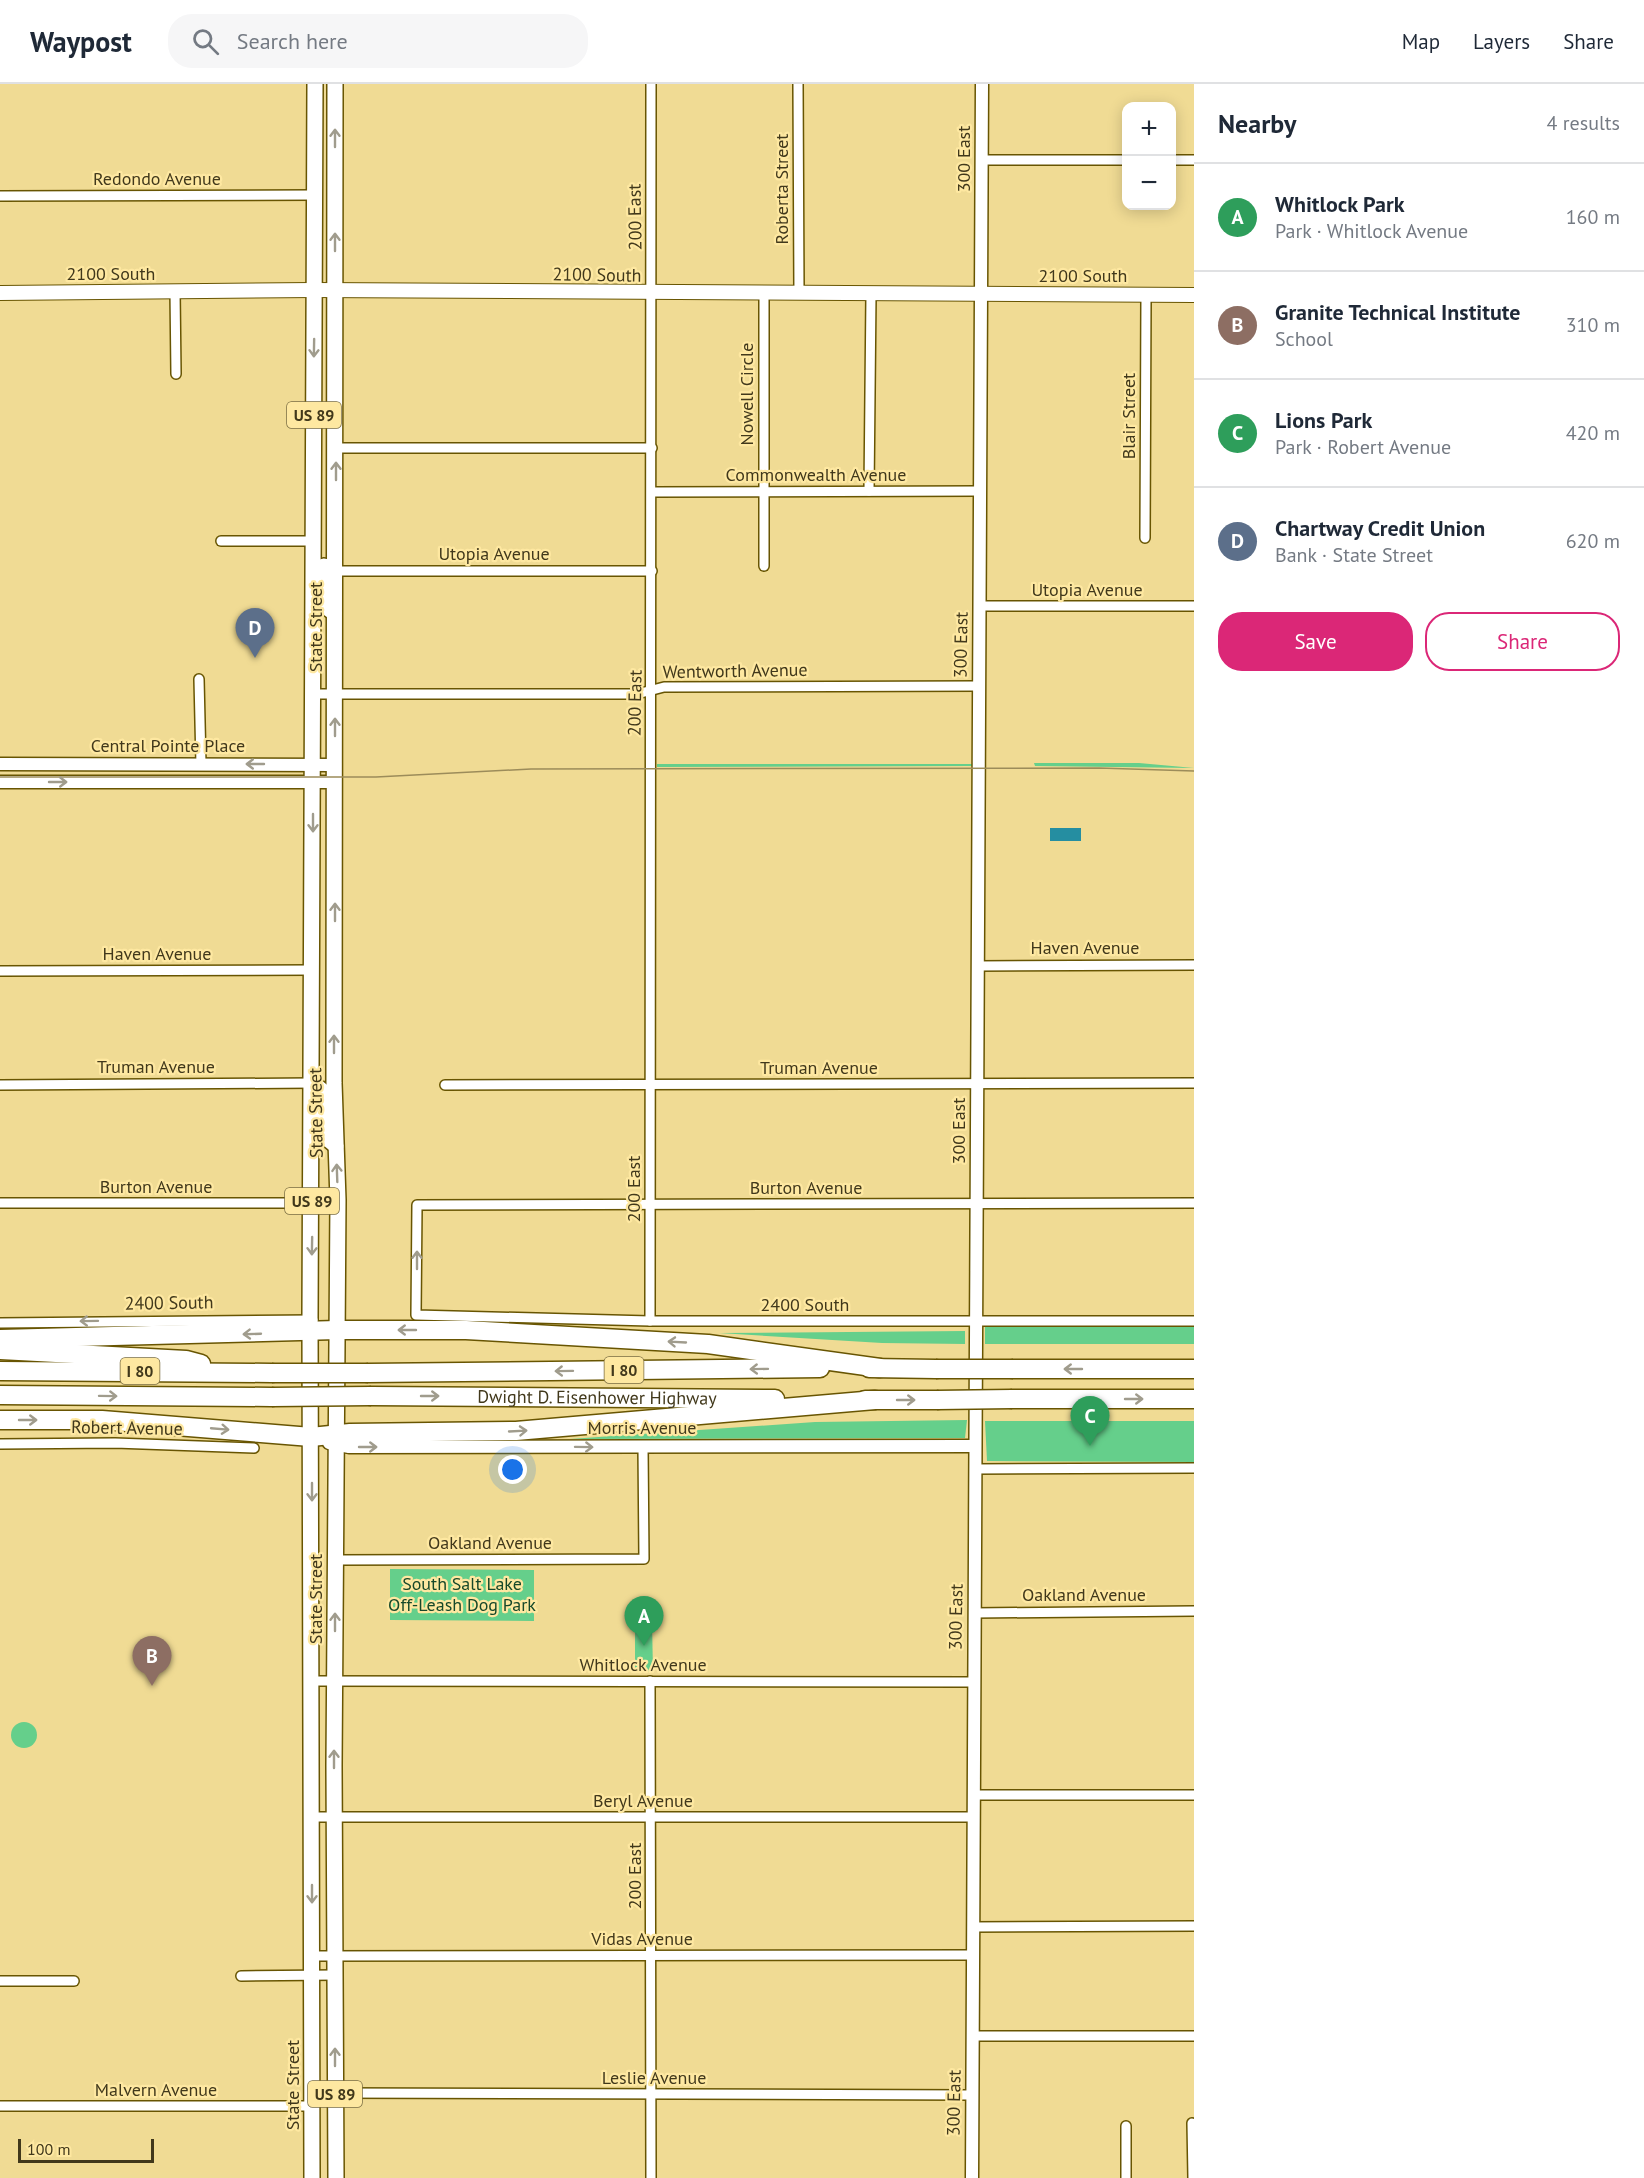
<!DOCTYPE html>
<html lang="en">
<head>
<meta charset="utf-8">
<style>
	:root { --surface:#fff; --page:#f6f6f7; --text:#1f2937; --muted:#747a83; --line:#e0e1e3; --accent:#db2777 }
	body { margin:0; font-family:"PT Sans",sans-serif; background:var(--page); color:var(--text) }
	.controls { position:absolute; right:18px; top:18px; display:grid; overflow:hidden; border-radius:12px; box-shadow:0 3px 15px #0003 }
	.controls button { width:54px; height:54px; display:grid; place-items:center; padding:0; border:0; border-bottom:2px solid var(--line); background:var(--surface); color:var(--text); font:30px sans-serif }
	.scale { position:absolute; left:18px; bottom:15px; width:136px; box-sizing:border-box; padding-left:6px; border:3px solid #41381b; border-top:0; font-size:16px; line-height:21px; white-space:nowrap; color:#41381b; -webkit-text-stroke:4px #fee8a1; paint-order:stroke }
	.you { position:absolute; left:513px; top:1386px; width:21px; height:21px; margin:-15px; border:4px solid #fff; border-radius:50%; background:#1a73e8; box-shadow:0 0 0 9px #1a73e833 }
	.badge { display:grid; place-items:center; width:39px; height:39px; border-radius:50%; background:var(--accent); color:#fff; font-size:20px; font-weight:700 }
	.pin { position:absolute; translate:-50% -50px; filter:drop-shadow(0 2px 3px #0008) }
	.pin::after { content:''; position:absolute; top:32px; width:21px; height:18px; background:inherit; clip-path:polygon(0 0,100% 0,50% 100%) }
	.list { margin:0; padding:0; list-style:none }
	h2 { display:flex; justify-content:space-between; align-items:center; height:78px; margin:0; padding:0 24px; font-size:26px }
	h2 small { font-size:20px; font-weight:400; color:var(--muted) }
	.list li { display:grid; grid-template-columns:39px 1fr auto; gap:18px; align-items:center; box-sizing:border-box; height:108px; padding:0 24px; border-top:2px solid var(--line) }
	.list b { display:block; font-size:22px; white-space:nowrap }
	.list p { margin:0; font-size:20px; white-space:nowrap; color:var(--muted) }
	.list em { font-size:20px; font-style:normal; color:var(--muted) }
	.actions { display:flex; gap:12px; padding:18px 24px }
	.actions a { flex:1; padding:14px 0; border:2px solid var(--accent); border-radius:24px; text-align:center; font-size:21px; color:var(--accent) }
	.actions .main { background:var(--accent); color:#fff }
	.icon { flex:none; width:33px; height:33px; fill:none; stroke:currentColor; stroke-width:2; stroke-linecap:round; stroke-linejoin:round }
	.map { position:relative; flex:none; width:1194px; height:2094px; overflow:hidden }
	header { display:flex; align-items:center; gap:36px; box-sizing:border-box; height:84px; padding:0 30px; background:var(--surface); border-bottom:2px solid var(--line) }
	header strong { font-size:28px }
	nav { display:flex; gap:33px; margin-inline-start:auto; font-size:21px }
	.search { width:420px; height:54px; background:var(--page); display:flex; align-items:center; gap:15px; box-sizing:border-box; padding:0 21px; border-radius:24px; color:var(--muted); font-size:22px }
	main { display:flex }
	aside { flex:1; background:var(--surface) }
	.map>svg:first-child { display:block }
	.green { fill:#65cf8b }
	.water { fill:#258ea1 }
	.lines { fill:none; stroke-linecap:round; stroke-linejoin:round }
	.minor-casing { stroke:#685502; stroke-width:12 }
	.tertiary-casing { stroke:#685502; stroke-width:15 }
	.secondary-casing { stroke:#685502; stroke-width:16 }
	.primary-casing { stroke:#685502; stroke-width:18 }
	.motorway-casing { stroke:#685502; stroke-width:21 }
	.minor { stroke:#fff; stroke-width:9 }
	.tertiary { stroke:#fff; stroke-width:12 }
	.secondary { stroke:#fff; stroke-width:14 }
	.primary { stroke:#fff; stroke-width:15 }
	.motorway { stroke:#fff; stroke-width:18 }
	.tram { stroke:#9c8c5a; stroke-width:1.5 }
	.motorway-bridge-casing { stroke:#685502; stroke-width:21; stroke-linecap:butt }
	.motorway-bridge { stroke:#fff; stroke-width:18 }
	.oneway { stroke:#a09c8d }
	.labels { text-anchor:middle; stroke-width:4.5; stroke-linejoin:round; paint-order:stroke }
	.shield { fill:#fee8a1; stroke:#7a6d43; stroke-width:1.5 }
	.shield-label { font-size:16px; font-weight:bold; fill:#41381b }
	.street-label { font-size:18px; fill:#41381b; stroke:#fee8a1 }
	.park-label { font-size:18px; fill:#164829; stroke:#fee8a1 }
</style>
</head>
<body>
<header>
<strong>Waypost</strong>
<div class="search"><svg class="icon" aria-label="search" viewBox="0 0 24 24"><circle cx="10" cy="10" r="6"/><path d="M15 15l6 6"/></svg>Search here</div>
<nav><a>Map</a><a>Layers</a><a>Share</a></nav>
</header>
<main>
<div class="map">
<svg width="1194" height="2094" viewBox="0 0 1194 2094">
	<rect width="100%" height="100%" fill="#f0db94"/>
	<g class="green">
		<polygon points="1034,679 1139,679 1194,684 1035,682"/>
		<polygon points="657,680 972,680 972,682 657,683"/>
		<polygon points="985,1242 1194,1243 1194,1260 985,1260"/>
		<polygon points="965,1247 965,1260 882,1259 719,1249"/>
		<polygon points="967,1336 965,1354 570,1355 815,1338"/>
		<polygon points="985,1337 1194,1337 1194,1378 987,1377"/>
		<polygon points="390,1485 534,1486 534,1537 390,1536"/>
		<polygon points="635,1537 652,1537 653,1588 635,1588"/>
		<circle cx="24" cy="1651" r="13"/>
	</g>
	<rect class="water" x="1050" y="744" width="31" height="13"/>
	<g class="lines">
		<g class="minor-casing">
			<g id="minor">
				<polyline points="798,0 799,210"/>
				<polyline points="982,76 1126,76"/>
				<polyline points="1172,76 1194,76"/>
				<polyline points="0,112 315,111"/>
				<polyline points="175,207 176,290"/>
				<polyline points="336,364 652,364"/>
				<polyline points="869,407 871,210"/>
				<polyline points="652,408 979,407"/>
				<polyline points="1145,454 1146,211"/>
				<polyline points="221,457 314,457"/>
				<polyline points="764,482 764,210"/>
				<polyline points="336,487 652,487"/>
				<polyline points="980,522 1194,522"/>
				<polyline points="199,595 201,680"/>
				<polyline points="314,610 637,610 664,603 978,602"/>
				<polyline points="977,882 1194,881"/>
				<polyline points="0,887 313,886"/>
				<polyline points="0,1001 313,999"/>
				<polyline points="445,1001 1194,999"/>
				<polyline points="0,1119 312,1119"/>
				<polyline points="1194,1119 417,1121 416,1231 650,1237 1194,1237"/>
				<polyline points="650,1237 651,0"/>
				<polyline points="0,1239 313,1236"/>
				<polyline points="0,1360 115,1359 254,1364"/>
				<polyline points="975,1385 1194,1384"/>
				<polyline points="336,1476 644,1475 643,1363"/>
				<polyline points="975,1529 1194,1527"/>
				<polyline points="312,1597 973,1598"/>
				<polyline points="650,1597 651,2094"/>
				<polyline points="974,1711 1194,1711"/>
				<polyline points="312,1733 974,1733"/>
				<polyline points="973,1843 1194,1842"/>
				<polyline points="312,1872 972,1871"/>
				<polyline points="241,1892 336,1891"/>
				<polyline points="0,1897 74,1897"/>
				<polyline points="973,1952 1194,1952"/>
				<polyline points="335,2009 972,2011"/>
				<polyline points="0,2022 312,2022"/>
				<polyline points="1192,2039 1193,2094"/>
				<polyline points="1126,2094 1126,2042"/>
			</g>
		</g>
		<g class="tertiary-casing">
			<g id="tertiary">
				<polyline points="0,680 335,681"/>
				<polyline points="0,698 335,698"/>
				<polyline points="329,1359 349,1363 975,1362"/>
				<polyline points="972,2094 982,0"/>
			</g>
		</g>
		<g class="secondary-casing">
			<polyline id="secondary" points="0,209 314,206 1194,211"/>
		</g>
		<g class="primary-casing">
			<g id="primary">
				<polyline points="335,0 334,999 338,1116 334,1682 336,2094"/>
				<polyline points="324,482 327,524 334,529"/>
				<polyline points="313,999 324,1008 325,1053 336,1062"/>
				<polyline points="312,2094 310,1235 315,0"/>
			</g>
		</g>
		<g class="motorway-casing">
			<g id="motorway">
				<polyline points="0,1255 337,1246 466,1246 708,1260 880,1284"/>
				<polyline points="0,1266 186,1276 201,1280"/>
				<polyline points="869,1284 936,1285"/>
				<polyline points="1013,1285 1194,1285"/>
				<polyline points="0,1287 272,1289"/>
				<polyline points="368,1289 820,1284"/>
				<polyline points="0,1311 272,1313"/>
				<path id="s1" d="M371,1312L775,1315"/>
				<polyline points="1012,1315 1194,1315"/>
				<polyline points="865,1316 937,1316"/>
				<polyline points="0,1336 102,1336 311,1353 350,1349 516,1347 875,1316"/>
			</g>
		</g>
		<use href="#minor" class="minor"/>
		<use href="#tertiary" class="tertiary"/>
		<use href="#secondary" class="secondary"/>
		<use href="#primary" class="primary"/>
		<use href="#motorway" class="motorway"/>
		<polyline class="tram" points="0,693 376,693 531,685 1099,684 1194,687"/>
		<g class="motorway-bridge-casing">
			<g id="motorway-bridge">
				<polyline points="936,1285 1013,1285"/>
				<polyline points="272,1289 368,1289"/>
				<polyline points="272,1313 371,1312"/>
				<polyline points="937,1316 1012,1315"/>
			</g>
		</g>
		<use href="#motorway-bridge" class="motorway-bridge"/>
	</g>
	<defs><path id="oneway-shaft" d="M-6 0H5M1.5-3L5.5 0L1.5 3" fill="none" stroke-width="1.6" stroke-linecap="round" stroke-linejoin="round" transform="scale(1.5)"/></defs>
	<g class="oneway">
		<use href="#oneway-shaft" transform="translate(335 54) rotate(-90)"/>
		<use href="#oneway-shaft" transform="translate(335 158) rotate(-90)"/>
		<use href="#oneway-shaft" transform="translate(314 264) rotate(91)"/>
		<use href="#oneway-shaft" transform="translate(336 387) rotate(-90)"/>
		<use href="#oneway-shaft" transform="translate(335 643) rotate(-90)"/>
		<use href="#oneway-shaft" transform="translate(255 680) rotate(-180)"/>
		<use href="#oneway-shaft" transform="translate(58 698)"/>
		<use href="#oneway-shaft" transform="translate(313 739) rotate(90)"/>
		<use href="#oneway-shaft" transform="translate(335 828) rotate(-90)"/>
		<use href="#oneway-shaft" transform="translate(334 960) rotate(-90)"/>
		<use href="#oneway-shaft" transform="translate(337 1089) rotate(-92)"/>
		<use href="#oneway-shaft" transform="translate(312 1162) rotate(91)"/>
		<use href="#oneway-shaft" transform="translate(417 1176) rotate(-90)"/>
		<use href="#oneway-shaft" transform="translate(89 1237) rotate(179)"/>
		<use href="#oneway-shaft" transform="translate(407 1246) rotate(-180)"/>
		<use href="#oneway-shaft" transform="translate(252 1250) rotate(178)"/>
		<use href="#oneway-shaft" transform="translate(677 1258) rotate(-177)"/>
		<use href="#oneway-shaft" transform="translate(759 1285) rotate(179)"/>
		<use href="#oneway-shaft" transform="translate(1073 1285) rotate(180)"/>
		<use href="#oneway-shaft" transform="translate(564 1287) rotate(179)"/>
		<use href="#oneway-shaft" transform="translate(108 1312) rotate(1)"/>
		<use href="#oneway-shaft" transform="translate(430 1312)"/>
		<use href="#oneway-shaft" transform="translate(1134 1315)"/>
		<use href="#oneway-shaft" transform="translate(906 1316)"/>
		<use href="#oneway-shaft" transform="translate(28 1336)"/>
		<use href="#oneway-shaft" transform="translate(220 1345) rotate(5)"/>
		<use href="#oneway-shaft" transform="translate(518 1347) rotate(-3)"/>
		<use href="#oneway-shaft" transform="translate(368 1363)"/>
		<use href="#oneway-shaft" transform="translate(584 1363) rotate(1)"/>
		<use href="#oneway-shaft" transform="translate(312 1408) rotate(90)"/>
		<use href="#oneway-shaft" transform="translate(335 1538) rotate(-90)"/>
		<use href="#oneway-shaft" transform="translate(334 1675) rotate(-90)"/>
		<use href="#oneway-shaft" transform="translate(312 1810) rotate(90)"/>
		<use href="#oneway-shaft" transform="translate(335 1973) rotate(-90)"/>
	</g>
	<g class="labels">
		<g class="shield">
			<rect x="287" y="318" width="54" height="26" rx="4.5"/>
			<rect x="285" y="1104" width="54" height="26" rx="4.5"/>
			<rect x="604.5" y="1273" width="39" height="26" rx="4.5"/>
			<rect x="120.5" y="1274" width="39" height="26" rx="4.5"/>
			<rect x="308" y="1997" width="54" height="26" rx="4.5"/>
		</g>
		<g class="shield-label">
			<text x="314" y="337">US 89</text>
			<text x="312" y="1123">US 89</text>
			<text x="624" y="1292">I 80</text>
			<text x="140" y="1293">I 80</text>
			<text x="335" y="2016">US 89</text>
		</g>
		<g class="street-label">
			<text transform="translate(964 75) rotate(-90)" y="6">300 East</text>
			<text x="157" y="101">Redondo Avenue</text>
			<text transform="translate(782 105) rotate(-90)" y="6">Roberta Street</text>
			<text transform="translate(635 133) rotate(-91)" y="6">200 East</text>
			<text x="111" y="196">2100 South</text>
			<text transform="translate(597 191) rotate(1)" y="6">2100 South</text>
			<text x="1083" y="198">2100 South</text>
			<text transform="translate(747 310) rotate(-90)" y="6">Nowell Circle</text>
			<text transform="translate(1129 332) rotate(-90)" y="6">Blair Street</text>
			<text x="816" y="397">Commonwealth Avenue</text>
			<text x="494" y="476">Utopia Avenue</text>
			<text x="1087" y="512">Utopia Avenue</text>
			<text transform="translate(316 543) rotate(-90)" y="6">State Street</text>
			<text transform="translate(961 561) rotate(-89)" y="6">300 East</text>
			<text transform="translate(735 587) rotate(-1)" y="6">Wentworth Avenue</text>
			<text transform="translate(635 619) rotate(-89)" y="6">200 East</text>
			<text x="168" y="668">Central Pointe Place</text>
			<text x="1085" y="870">Haven Avenue</text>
			<text x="157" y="876">Haven Avenue</text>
			<text x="156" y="989">Truman Avenue</text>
			<text x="819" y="990">Truman Avenue</text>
			<text transform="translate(316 1029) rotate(-91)" y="6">State Street</text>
			<text transform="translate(959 1047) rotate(-90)" y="6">300 East</text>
			<text x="156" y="1109">Burton Avenue</text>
			<text x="806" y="1110">Burton Avenue</text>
			<text transform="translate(634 1105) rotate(-90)" y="6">200 East</text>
			<text transform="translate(169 1219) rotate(-1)" y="6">2400 South</text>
			<text x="805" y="1227">2400 South</text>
			<text dy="6" stroke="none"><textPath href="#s1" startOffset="226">Dwight D. Eisenhower Highway</textPath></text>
			<text transform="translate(127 1344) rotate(1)" y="6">Robert Avenue</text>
			<text x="642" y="1350">Morris Avenue</text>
			<text x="490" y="1465">Oakland Avenue</text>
			<text x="1084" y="1517">Oakland Avenue</text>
			<text transform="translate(316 1515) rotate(-90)" y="6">State Street</text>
			<text transform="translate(956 1533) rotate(-89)" y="6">300 East</text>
			<text x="643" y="1587">Whitlock Avenue</text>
			<text x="643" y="1723">Beryl Avenue</text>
			<text transform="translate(635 1792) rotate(-90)" y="6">200 East</text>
			<text x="642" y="1861">Vidas Avenue</text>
			<text x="654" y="2000">Leslie Avenue</text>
			<text transform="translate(293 2001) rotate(-90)" y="6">State Street</text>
			<text x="156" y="2012">Malvern Avenue</text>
			<text transform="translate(954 2019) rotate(-89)" y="6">300 East</text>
		</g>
		<g class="park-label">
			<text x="462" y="1506">South Salt Lake<tspan x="462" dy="21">Off-Leash Dog Park</tspan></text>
		</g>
	</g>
</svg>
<div class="controls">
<button>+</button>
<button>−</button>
</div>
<div class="scale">100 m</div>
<div class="you"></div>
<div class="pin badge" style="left:644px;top:1562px;background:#2e9e5b">A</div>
<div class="pin badge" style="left:152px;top:1602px;background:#8d6e63">B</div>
<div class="pin badge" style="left:1090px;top:1362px;background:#2e9e5b">C</div>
<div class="pin badge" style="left:255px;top:574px;background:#5c6f8a">D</div>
</div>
<aside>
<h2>Nearby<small>4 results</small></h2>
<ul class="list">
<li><span class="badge" style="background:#2e9e5b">A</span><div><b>Whitlock Park</b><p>Park · Whitlock Avenue</p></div><em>160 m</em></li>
<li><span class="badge" style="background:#8d6e63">B</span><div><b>Granite Technical Institute</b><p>School</p></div><em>310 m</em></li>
<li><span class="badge" style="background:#2e9e5b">C</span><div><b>Lions Park</b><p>Park · Robert Avenue</p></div><em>420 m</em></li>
<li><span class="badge" style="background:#5c6f8a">D</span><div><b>Chartway Credit Union</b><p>Bank · State Street</p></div><em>620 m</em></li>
</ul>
<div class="actions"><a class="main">Save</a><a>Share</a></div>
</aside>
</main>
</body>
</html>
